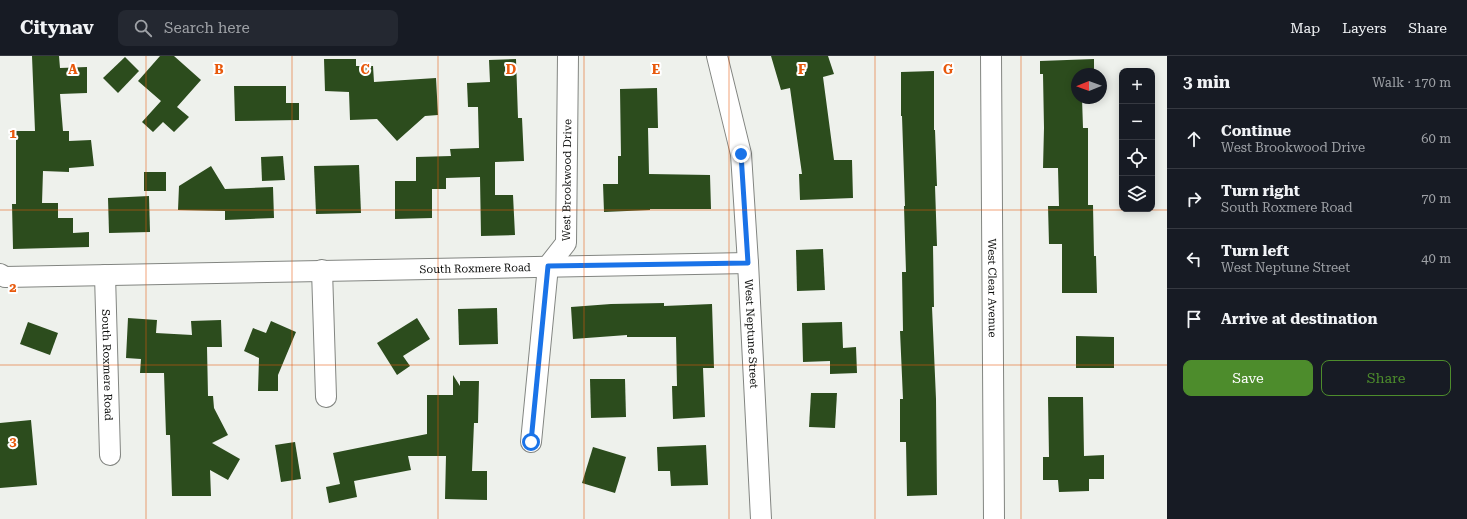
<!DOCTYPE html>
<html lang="en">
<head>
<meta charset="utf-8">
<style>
	:root { --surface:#171b24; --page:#242831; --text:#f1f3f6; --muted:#9ea1a6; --line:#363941; --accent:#4d8c2c }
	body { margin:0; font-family:"Roboto Serif",serif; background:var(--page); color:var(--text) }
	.controls { position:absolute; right:12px; top:12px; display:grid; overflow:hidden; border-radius:8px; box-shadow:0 2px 10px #0003 }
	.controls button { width:36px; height:36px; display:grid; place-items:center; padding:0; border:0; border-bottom:1px solid var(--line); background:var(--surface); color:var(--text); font:20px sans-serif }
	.compass { position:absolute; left:1071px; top:12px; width:36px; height:36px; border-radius:50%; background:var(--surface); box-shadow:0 2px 10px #0003; rotate:269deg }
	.stop { position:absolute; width:12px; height:12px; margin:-9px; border:3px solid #1a73e8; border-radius:50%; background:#fff }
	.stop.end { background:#1a73e8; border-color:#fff; box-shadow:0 1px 4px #0008 }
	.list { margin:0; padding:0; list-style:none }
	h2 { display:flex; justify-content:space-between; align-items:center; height:52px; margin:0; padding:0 16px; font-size:17px }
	h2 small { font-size:13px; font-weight:400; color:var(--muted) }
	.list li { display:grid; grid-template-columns:26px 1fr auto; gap:12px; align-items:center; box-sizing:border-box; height:60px; padding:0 16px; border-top:1px solid var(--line) }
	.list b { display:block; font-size:15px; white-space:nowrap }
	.list p { margin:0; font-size:13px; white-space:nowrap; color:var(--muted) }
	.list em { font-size:13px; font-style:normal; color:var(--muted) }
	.actions { display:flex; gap:8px; padding:12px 16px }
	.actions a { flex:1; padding:9px 0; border:1px solid var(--accent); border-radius:8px; text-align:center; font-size:14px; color:var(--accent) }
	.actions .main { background:var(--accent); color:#fff }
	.icon { flex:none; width:22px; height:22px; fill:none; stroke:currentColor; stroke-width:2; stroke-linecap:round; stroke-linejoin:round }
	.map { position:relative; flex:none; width:1167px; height:463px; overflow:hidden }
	header { display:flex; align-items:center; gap:24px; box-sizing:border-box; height:56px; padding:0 20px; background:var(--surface); border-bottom:1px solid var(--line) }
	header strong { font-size:19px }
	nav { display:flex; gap:22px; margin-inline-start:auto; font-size:14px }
	.search { width:280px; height:36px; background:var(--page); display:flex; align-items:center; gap:10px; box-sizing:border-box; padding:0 14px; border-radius:8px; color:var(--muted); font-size:15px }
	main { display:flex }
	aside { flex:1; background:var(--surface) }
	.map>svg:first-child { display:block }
	.building { fill:#2c4c1d }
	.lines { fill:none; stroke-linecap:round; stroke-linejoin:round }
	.street-casing { stroke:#828581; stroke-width:22 }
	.street { stroke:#fff; stroke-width:20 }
	.route { stroke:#1a73e8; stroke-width:5 }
	.grid { fill:none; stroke:#e8590c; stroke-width:1; stroke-opacity:0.55 }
	.labels { text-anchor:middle; stroke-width:4; stroke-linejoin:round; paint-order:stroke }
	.street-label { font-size:11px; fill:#0c0d0b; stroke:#fff }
	.grid-label { font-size:13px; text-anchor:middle; font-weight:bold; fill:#e8590c; stroke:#fff; stroke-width:4; stroke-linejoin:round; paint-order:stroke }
</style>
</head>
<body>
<header>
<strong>Citynav</strong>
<div class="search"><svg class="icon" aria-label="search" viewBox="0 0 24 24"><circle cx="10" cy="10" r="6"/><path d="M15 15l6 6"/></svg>Search here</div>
<nav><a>Map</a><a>Layers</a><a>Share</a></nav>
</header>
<main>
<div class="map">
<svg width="1167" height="463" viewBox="0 0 1167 463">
	<rect width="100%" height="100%" fill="#eef1ec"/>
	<g class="building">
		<polygon points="32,0 59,0 60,12 87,11 87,37 60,38 63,75 69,75 69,85 91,84 94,110 69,112 69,116 43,115 42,147 58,147 58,162 73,162 73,177 89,176 89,191 13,193 12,148 16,148 16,75 35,75"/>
		<polygon points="160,0 174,0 201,24 177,51 189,61 174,76 163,66 153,76 142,66 161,45 138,25"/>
		<polygon points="771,0 828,0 834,18 823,21 834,104 852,104 853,142 800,144 799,118 802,118 790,32 781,34"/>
		<polygon points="125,1 139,15 118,37 103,22"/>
		<polygon points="324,3 356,3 356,10 373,10 374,26 436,22 438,59 425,60 397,85 377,63 350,64 349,36 325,35"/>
		<polygon points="516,3 518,62 522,62 524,105 495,106 495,139 513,139 515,179 481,180 480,121 446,122 446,133 432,133 432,162 395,163 395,125 416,125 416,101 451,100 450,93 479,92 478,51 468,51 467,27 490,26 489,4"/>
		<polygon points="1094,3 1094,18 1077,18 1077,42 1082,42 1083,72 1088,72 1088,149 1093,149 1094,200 1096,200 1097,237 1062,237 1062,188 1049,188 1048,150 1059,150 1058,112 1043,112 1044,72 1043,18 1040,18 1040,5"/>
		<polygon points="934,15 934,74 935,74 937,130 935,130 937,190 933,190 934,251 932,251 936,343 937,439 907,440 906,386 900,386 900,343 903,343 900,275 903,275 902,216 906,216 904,150 905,150 902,60 901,60 901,16"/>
		<polygon points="234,30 286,30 286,47 299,47 299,64 235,65"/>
		<polygon points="657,32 658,72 648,72 649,118 710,119 711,153 650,153 650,154 604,156 603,128 618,128 618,100 621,100 620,33"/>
		<polygon points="283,100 285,124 262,125 261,101"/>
		<polygon points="359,109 361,157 316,158 314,110"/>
		<polygon points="211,110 225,133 273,131 274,162 225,164 225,155 178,154 179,130"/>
		<rect x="144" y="116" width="22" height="19"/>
		<polygon points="149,140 150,176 109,177 108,142"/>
		<polygon points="823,193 825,234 797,235 796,194"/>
		<polygon points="664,247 664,250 712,248 714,312 703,312 705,361 673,363 672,330 677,330 676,281 627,281 627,279 573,283 571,251 611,248"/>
		<polygon points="497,252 498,288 459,289 458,253"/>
		<polygon points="128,262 157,264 156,277 192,279 191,265 221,264 222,291 207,291 208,340 213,340 214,352 228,379 212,387 240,403 228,424 210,414 211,440 172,440 170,379 166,379 164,317 140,317 141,303 126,302"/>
		<polygon points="417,262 430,283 403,300 410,310 397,319 377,287"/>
		<polygon points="271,265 296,276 278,319 278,335 258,335 259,302 244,295 253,272 266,277"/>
		<polygon points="28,266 58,277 50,299 20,288"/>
		<polygon points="842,266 843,292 856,291 857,317 830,318 830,305 803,306 802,267"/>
		<polygon points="1076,280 1114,281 1114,312 1076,312"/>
		<polygon points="453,319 460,330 460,325 479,325 478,367 474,367 472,415 487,415 487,444 445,443 446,400 408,400 411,414 354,425 357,441 329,447 326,431 340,428 333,397 427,378 427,339 453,339"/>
		<polygon points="590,323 625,323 626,361 591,362"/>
		<polygon points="811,337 837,337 835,372 809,371"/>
		<polygon points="1048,341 1083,341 1084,400 1104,399 1104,423 1089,423 1089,435 1059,436 1058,424 1043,424 1043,401 1049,401"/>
		<polygon points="31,364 37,429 0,432 0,367"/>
		<polygon points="295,386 301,423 281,426 275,389"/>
		<polygon points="706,389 708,429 671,430 670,415 658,415 657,391"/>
		<polygon points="593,391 626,401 615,437 582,427"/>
	</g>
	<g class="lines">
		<g class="street-casing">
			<g id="street">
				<path id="s1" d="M717,0L741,98L748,207L761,463"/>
				<path id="s2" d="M991,0L994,463"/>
				<polyline points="322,214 326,341"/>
				<path id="s3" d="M0,218L5,221L748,207"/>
				<path id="s4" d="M105,219L110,399"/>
				<path id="s5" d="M531,386L548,210L566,187L568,0"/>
			</g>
		</g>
		<use href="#street" class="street"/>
	</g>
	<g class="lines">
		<polyline class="route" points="531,386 548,210 748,207 741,98"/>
	</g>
	<path class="grid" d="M146,0V463M292,0V463M438,0V463M584,0V463M729,0V463M875,0V463M1021,0V463M0,154H1167M0,309H1167"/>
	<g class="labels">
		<g class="street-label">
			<text dy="4" stroke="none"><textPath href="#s5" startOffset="269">West Brookwood Drive</textPath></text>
			<text dy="4" stroke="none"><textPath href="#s3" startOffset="476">South Roxmere Road</textPath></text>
			<text dy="4" stroke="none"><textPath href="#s2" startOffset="232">West Clear Avenue</textPath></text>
			<text dy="4" stroke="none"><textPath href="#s1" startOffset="281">West Neptune Street</textPath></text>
			<text dy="4" stroke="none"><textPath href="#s4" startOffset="90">South Roxmere Road</textPath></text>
		</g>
	</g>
	<g class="grid-label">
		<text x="73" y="18">A</text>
		<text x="219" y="18">B</text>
		<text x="365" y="18">C</text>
		<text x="511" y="18">D</text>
		<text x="656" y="18">E</text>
		<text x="802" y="18">F</text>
		<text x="948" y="18">G</text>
		<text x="13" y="82">1</text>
		<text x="13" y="236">2</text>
		<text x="13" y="390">3</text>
	</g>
</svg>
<div class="controls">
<button>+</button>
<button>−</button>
<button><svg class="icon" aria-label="locate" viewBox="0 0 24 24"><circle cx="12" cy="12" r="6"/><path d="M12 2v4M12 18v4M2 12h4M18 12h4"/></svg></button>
<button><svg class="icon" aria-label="layers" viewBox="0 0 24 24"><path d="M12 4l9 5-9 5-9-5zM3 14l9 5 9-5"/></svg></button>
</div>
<svg class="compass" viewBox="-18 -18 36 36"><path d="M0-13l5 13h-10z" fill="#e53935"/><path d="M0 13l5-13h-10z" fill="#9ea1a6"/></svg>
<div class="stop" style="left:531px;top:386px"></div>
<div class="stop end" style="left:741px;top:98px"></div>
</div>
<aside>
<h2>3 min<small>Walk · 170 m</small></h2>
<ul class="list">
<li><svg class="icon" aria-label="ahead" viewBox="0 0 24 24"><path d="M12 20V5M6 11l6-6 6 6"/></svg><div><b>Continue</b><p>West Brookwood Drive</p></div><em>60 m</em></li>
<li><svg class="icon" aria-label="right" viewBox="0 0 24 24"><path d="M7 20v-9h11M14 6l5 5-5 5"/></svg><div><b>Turn right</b><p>South Roxmere Road</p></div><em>70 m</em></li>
<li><svg class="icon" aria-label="left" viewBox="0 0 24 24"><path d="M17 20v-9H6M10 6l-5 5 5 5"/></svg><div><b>Turn left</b><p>West Neptune Street</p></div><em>40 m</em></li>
<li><svg class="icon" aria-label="arrive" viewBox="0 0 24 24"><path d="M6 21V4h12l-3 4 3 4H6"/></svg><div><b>Arrive at destination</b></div></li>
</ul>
<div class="actions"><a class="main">Save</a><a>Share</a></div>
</aside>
</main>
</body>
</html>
